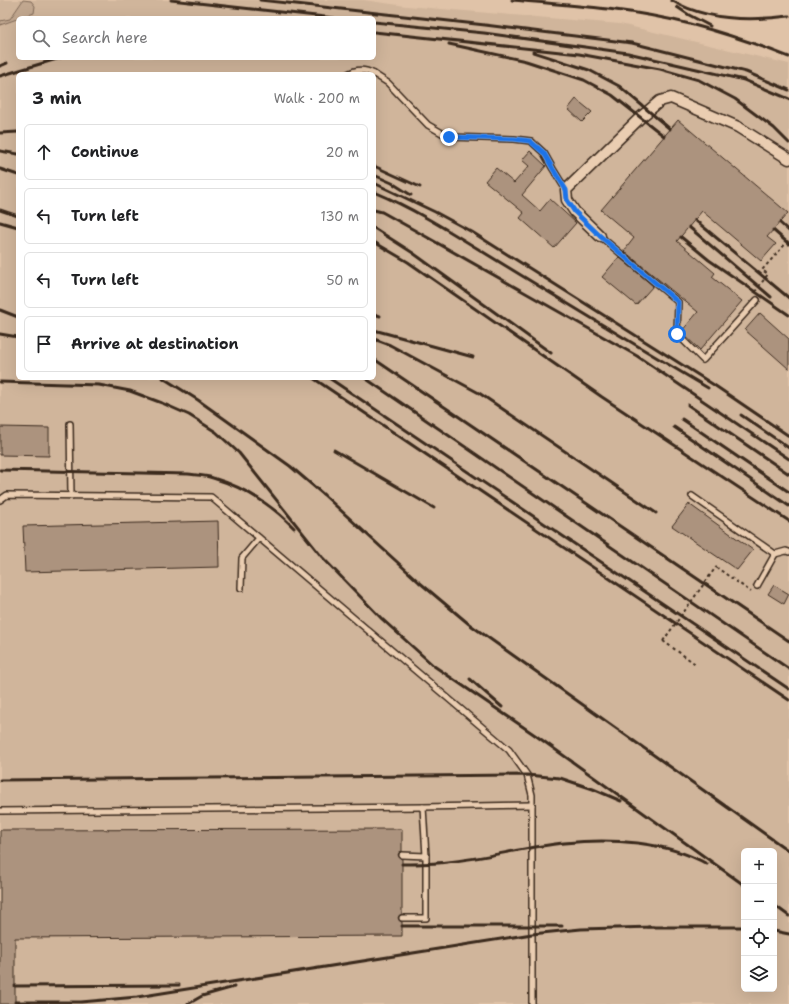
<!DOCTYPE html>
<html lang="en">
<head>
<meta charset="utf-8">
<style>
	:root { --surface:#fff; --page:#f6f6f6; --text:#202124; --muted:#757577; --line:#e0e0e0 }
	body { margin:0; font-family:"Shantell Sans",sans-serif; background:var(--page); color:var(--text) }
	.controls { position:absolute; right:12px; bottom:12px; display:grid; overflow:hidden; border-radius:6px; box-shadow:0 4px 16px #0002 }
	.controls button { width:36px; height:36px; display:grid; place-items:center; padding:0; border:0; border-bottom:1px solid var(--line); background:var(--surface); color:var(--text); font:20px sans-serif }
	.stop { position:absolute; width:12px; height:12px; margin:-9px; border:3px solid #1a73e8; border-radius:50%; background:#fff }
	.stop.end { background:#1a73e8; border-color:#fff; box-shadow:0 1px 4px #0008 }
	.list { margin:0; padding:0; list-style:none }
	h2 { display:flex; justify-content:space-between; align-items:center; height:52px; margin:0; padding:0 16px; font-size:17px }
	h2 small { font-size:13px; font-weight:400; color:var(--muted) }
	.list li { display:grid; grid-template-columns:26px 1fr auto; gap:12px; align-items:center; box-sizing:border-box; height:56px; margin:0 8px 8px; padding:0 8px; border:1px solid var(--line); border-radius:6px }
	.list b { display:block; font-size:15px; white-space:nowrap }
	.list em { font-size:13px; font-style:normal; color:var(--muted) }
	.icon { flex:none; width:22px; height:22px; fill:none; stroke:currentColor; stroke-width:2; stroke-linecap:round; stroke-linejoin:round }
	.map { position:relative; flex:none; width:789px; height:1004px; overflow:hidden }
	.search { position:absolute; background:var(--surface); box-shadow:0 4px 16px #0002; left:16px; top:16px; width:360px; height:44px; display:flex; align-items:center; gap:10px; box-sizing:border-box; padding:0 14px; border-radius:6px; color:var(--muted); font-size:15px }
	.panel { position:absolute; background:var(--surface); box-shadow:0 4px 16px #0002; left:16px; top:72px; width:360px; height:308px; border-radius:6px }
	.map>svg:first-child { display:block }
	.built { fill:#d0b59b; fill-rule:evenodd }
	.green { fill:#c1a78f; stroke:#7e6856 }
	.building { fill:#ac937e; stroke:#3b2a1e }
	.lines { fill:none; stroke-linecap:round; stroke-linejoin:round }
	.service-casing { stroke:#3b2a1e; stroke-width:8 }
	.minor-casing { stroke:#3b2a1e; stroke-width:13 }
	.path { stroke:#3b2a1e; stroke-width:2; stroke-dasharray:3 3; stroke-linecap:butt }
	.service { stroke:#eacdb1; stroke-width:5 }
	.minor { stroke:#eacdb1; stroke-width:10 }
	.rail { stroke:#3b2a1e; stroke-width:3 }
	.path-bridge { stroke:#3b2a1e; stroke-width:2; stroke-dasharray:3 3; stroke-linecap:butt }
	.route { stroke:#1a73e8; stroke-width:5 }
</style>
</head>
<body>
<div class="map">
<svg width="789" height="1004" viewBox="0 0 789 1004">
	<rect width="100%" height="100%" fill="#e0c3a8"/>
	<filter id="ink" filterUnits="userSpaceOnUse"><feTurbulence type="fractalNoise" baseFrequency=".025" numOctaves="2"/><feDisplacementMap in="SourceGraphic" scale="8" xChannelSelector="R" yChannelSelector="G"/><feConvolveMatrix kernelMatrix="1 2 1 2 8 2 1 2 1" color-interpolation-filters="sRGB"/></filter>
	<g filter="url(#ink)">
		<path class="built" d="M0,0H363L406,6L620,24L789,64V1004H0ZM18,18H374V58H18ZM18,74H374V378H18ZM744,851H774V989H744Z"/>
		<polygon class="green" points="23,0 31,1 35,6 34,13 0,25 0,21 10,19"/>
		<g class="building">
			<polygon points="576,99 592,112 582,122 568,109"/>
			<polygon points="678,120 788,213 767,237 776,244 761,261 702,211 677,241 715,273 712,277 742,301 700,350 681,332 698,312 624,251 634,238 601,210"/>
			<polygon points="530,151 546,166 522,195 540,211 550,199 576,223 554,248 520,218 524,213 485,181 496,168 514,183 529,166 522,160"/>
			<polygon points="619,257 653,286 636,305 602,277"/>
			<polygon points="760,313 789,339 789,369 745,330"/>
			<polygon points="0,427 49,428 49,456 0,455"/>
			<polygon points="689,504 753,550 737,570 672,526"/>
			<polygon points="218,521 219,567 25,572 23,526"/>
			<polygon points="774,585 789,594 784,604 768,594"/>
			<polygon points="402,829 402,851 399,853 398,855 400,858 402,859 402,914 399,916 398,918 400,921 402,922 402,936 15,938 15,1004 0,1004 0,830"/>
		</g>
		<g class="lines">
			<g class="service-casing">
				<g id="service">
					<path d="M348,74C356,69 365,69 374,74"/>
					<polyline points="374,74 388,83 428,125 449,137 514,139 531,141 544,153 553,169 566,190"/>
					<polyline points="600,236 678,302 677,334 703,360 757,300"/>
					<polyline points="70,424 71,496"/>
					<polyline points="692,496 775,554 786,551 789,552"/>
					<polyline points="0,500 7,495 211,497 509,750 527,775 532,795 532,1004"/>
					<polyline points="757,586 775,554"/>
					<polyline points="241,588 242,558 259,538"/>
					<polyline points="0,811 423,807 532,805"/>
					<polyline points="402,855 426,856 423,807"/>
					<polyline points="402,918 426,918 426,856"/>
				</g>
			</g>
			<g class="minor-casing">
				<polyline id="minor" points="600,236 575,212 567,200 566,190 641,117 660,101 671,98 738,127 789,159"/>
			</g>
			<g class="path">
				<polyline points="755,292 768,274 762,270 789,240"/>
				<polyline points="716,567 751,592"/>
				<polyline points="663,641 697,665"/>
			</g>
			<use href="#service" class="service"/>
			<use href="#minor" class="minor"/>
			<g class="rail">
				<polyline points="171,0 334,18"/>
				<polyline points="260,0 485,25 632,43 746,72 789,90"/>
				<path d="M512,0C571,5 632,9 690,24C724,33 757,44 789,57"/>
				<path d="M671,0C706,21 751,21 789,16"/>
				<polyline points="677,7 689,15 710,26"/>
				<polyline points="374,22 484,33 628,53 744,80 789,99"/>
				<polyline points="374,32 579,54 660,69 699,80 735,99 774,128 789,143"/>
				<polyline points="449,44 526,61 584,80 612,95 664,136"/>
				<polyline points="533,52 589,70 619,86 670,129"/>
				<polyline points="0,66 7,63"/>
				<polyline points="0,76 60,58"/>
				<polyline points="0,133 18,132"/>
				<polyline points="0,151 18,154"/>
				<polyline points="374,166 420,187"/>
				<polyline points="0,169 18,175"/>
				<polyline points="374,175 392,183 411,195"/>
				<polyline points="374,183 435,212 472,232 714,385 789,436"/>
				<path d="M374,192C420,211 463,240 506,266C573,307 640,348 708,388"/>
				<polyline points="0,210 18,216"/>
				<polyline points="374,210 382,212 425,236 637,356 789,459"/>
				<polyline points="695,220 789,298"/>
				<polyline points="0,222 18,227"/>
				<polyline points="780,223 789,231"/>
				<polyline points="689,227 771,297"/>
				<polyline points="374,228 413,253 551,353"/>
				<polyline points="773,230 789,244"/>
				<polyline points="681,237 709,260 789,315"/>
				<polyline points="374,242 408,262 602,397 789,521"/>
				<polyline points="0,310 18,317"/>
				<polyline points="374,314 380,316"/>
				<polyline points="374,330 473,357"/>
				<polyline points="0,334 18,337"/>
				<polyline points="374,339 390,345 479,393 656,513"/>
				<polyline points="374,359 789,641"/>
				<polyline points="163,378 198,400 290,466 324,495 419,582 469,624 789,851"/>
				<polyline points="313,378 789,700"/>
				<polyline points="329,378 789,689"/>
				<polyline points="365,378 789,669"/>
				<polyline points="0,382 99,385 130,391 162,403 189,415 216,432 239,453 322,557 382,619 434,666 535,735 744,885"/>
				<polyline points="688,405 789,474"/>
				<polyline points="741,415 789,448"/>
				<polyline points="682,419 789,492"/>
				<polyline points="674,427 789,506"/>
				<polyline points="334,450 434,508"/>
				<path d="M0,470L188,474C196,475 205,475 213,478C243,487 272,505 294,528"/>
				<polyline points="470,679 502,707"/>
				<polyline points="0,780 527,775 560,778 593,789 621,801"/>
				<path d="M402,864C417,864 432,864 447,862C487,858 525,847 564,843C610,838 666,841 707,864"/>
				<polyline points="774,905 789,916"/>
				<polyline points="402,926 562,926"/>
				<polyline points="648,927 744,927"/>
				<polyline points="774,931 789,934"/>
				<polyline points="15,986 179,985"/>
				<polyline points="15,1002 81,1002 137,997 532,934 581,929 653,927"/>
				<polyline points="188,1004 202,996 234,987"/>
			</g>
			<polyline class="path-bridge" points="663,641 716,567"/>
		</g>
	</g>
	<g class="lines" filter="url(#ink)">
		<polyline class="route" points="449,137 514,139 530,141 544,153 553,169 566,190 567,200 575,212 600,236 678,302 677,334"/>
	</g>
</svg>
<div class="controls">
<button>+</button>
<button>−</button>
<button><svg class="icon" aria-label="locate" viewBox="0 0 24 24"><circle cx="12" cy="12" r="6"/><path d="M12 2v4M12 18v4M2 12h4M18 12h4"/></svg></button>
<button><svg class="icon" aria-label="layers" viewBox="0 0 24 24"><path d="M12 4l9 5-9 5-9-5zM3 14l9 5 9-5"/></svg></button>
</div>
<div class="stop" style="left:677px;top:334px"></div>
<div class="stop end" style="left:449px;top:137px"></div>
<div class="search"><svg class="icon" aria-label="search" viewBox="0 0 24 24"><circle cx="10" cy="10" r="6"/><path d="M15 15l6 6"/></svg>Search here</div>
<section class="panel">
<h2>3 min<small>Walk · 200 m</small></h2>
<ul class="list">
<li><svg class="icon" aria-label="ahead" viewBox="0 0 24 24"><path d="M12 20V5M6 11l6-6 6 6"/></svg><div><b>Continue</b></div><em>20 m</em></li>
<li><svg class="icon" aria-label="left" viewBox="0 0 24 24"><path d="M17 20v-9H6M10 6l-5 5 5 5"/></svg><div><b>Turn left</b></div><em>130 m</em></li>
<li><svg class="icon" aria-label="left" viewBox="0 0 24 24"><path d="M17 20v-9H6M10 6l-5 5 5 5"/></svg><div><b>Turn left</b></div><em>50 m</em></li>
<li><svg class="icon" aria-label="arrive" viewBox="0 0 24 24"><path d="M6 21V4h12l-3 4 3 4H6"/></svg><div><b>Arrive at destination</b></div></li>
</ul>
</section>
</div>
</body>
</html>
